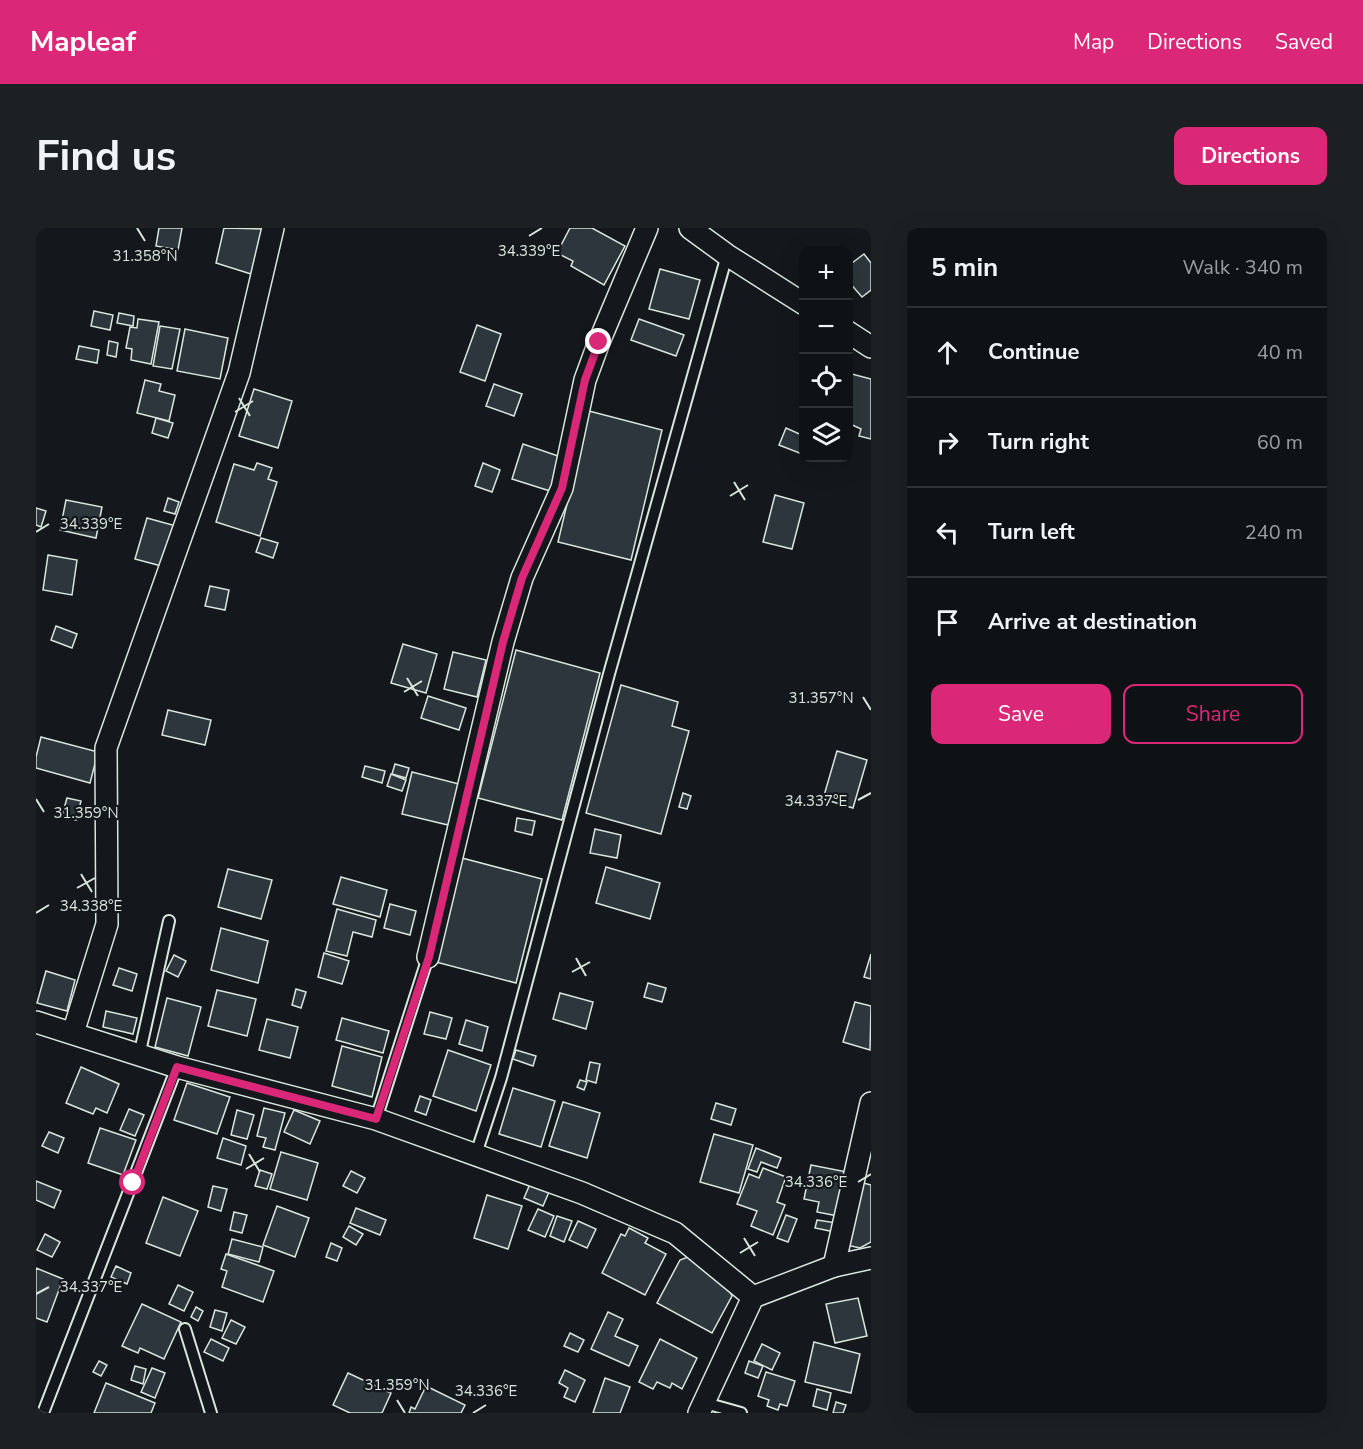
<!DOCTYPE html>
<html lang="en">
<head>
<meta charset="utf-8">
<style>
	:root { --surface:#0f1215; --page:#1d2022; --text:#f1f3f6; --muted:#9b9ea0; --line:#2f3234; --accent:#db2777 }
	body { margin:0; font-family:"Nunito Sans",sans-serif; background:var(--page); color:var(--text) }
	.controls { position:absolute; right:18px; top:18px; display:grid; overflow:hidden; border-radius:12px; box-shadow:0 6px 24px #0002 }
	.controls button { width:54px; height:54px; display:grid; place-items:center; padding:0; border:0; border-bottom:2px solid var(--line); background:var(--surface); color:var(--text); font:30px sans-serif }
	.stop { position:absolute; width:18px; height:18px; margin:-14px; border:4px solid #db2777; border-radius:50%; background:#fff }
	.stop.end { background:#db2777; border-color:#fff; box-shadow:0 2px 6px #0008 }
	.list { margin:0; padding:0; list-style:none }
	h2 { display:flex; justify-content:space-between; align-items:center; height:78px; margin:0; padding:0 24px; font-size:26px }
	h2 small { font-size:20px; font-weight:400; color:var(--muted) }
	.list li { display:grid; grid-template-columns:39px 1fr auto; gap:18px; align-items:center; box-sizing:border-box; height:90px; padding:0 24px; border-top:2px solid var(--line) }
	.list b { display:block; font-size:22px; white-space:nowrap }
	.list em { font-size:20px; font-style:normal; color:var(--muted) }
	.actions { display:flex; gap:12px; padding:18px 24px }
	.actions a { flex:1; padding:14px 0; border:2px solid var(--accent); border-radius:12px; text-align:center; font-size:21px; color:var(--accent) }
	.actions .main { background:var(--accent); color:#fff }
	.icon { flex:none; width:33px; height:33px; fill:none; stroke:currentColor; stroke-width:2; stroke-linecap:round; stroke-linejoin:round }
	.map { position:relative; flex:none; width:835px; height:1185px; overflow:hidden; border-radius:12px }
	header { display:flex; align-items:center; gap:36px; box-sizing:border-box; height:84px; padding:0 30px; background:var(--accent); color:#fff }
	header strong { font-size:28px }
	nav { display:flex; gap:33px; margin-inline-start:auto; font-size:21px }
	.intro { display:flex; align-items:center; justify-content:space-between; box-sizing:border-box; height:144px; padding:0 36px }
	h1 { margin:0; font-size:42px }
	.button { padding:15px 27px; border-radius:12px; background:var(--accent); color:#fff; font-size:21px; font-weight:700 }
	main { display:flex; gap:36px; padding:0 36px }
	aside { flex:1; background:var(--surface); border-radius:12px; box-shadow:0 6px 24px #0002 }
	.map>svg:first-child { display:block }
	.building { fill:#2c363c; stroke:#d8e6dc; stroke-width:1.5 }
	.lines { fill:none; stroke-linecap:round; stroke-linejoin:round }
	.lane-casing { stroke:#d8e6dc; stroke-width:14 }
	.street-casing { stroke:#d8e6dc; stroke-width:24 }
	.lane { stroke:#14181c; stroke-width:10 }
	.street { stroke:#14181c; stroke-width:21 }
	.route { stroke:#db2777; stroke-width:8 }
	.ticks { fill:none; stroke:#d8e6dc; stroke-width:2 }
	.ticks-label { font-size:15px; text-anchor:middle; fill:#d8e6dc; stroke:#14181c; stroke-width:4.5; stroke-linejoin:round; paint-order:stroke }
</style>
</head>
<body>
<header>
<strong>Mapleaf</strong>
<nav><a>Map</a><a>Directions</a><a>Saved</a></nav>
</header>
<div class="intro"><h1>Find us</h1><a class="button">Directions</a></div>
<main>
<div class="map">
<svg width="835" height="1185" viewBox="0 0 835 1185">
	<rect width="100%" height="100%" fill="#14181c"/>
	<g class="building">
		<polygon points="123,0 146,0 142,22 120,18"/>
		<polygon points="188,0 228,1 215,46 180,35"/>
		<polygon points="534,0 556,0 589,18 568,57 535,38 537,33 521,25"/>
		<polygon points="828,26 835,35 835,62 826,69 812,53 812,38"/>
		<polygon points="624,41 664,52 653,91 613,81"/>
		<polygon points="58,83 77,87 74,102 55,98"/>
		<polygon points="83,85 98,88 97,98 81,95"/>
		<polygon points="102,91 123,94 115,136 95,132 96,121 90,120 94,99 101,100"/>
		<polygon points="603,91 648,107 640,128 595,112"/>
		<polygon points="441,97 465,106 449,153 424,144"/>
		<polygon points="124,98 144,101 136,141 117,138"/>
		<polygon points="149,101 192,110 184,151 141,143"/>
		<polygon points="73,113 82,115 80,129 71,127"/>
		<polygon points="43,118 63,122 61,135 40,131"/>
		<polygon points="812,145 835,151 835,211 823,208 825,201 812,195"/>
		<polygon points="109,152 125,156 123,163 139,167 133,193 101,185"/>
		<polygon points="458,156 486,166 478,188 450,178"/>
		<polygon points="218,161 256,173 242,220 203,208"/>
		<polygon points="553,183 626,202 595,332 522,314"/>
		<polygon points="120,190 137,195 132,210 116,205"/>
		<polygon points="750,200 768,208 766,226 743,217"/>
		<polygon points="487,216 525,229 514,263 476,251"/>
		<polygon points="221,235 236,240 232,251 241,254 224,308 180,294 198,236 218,242"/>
		<polygon points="447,235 464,242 456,264 439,258"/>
		<polygon points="739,267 768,275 756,321 727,314"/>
		<polygon points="132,270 143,274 139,286 128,283"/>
		<polygon points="30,272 66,279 60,310 24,302"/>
		<polygon points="0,280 10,283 5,299 0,297"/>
		<polygon points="111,290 140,298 129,339 99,331"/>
		<polygon points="225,310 242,315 237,330 220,324"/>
		<polygon points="12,327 41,332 36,367 7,362"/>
		<polygon points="174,358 193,362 189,382 169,378"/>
		<polygon points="20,398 41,406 36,420 15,412"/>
		<polygon points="367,416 401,426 390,465 355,455"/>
		<polygon points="480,422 564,445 526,592 442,570"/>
		<polygon points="417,424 450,432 441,469 408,461"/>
		<polygon points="585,457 642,474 636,498 653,503 625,606 550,585"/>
		<polygon points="392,468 430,480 423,502 385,490"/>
		<polygon points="132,482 175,492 169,517 126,507"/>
		<polygon points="5,509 62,524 54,555 0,540 0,529"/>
		<polygon points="801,523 831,532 817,580 787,571"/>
		<polygon points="359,536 373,540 370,550 356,546"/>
		<polygon points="329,538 349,543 346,555 326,549"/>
		<polygon points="376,544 423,556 412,597 366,586"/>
		<polygon points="355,546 370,552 366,563 351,558"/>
		<polygon points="647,565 655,568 651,581 643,579"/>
		<polygon points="31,570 45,573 40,592 26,588"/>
		<polygon points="481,590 499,593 496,607 479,603"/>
		<polygon points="559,601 585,607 581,630 554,625"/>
		<polygon points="426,630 506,651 480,755 400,734"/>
		<polygon points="570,639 624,655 614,691 560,675"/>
		<polygon points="192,641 236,652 225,691 182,679"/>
		<polygon points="305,649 351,662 344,689 297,676"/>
		<polygon points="354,676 380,683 374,707 348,700"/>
		<polygon points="301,681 340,692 336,709 317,704 311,728 290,723"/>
		<polygon points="185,700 232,713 222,755 175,742"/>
		<polygon points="288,725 313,733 306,756 282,749"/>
		<polygon points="835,726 835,751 828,749"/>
		<polygon points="138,727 150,733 142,749 130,743"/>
		<polygon points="83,740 101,746 96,763 77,757"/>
		<polygon points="10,743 39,752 31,783 1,775"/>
		<polygon points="612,755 630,760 626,774 608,769"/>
		<polygon points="260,761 270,764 265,780 256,777"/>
		<polygon points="181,762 220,771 211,808 172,798"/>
		<polygon points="524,765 557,774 550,801 517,791"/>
		<polygon points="131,770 165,779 152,828 119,819"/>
		<polygon points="819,774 835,778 834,822 807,814"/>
		<polygon points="70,783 101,790 97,806 67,799"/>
		<polygon points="394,784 416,790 410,811 388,806"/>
		<polygon points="306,790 353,803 347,825 300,812"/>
		<polygon points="231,791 262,799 254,830 223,822"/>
		<polygon points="430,792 452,799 446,823 423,816"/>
		<polygon points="306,818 346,829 336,869 296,858"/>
		<polygon points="412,822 455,837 440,883 397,868"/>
		<polygon points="480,822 500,828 497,838 477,831"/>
		<polygon points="554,834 564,836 560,855 550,852"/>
		<polygon points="45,839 83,856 71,885 60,880 57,886 30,875"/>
		<polygon points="544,852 551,854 548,862 541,859"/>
		<polygon points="151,855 194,869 181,906 138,892"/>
		<polygon points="477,860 519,873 505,919 463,906"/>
		<polygon points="384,868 395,872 390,887 379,883"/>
		<polygon points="527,874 564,885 551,930 513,918"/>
		<polygon points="680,875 700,881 695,897 675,891"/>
		<polygon points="228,880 249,885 239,922 227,919 230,910 221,908"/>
		<polygon points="93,881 108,887 99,908 84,902"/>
		<polygon points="201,882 218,887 211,911 195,907"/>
		<polygon points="258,882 284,893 274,916 248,904"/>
		<polygon points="64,900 100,912 87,947 52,935"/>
		<polygon points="13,904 28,910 22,925 6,918"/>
		<polygon points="678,906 717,917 703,965 664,954"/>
		<polygon points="187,910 210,918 205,937 181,930"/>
		<polygon points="720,920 745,930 741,940 725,934 721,944 712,941"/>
		<polygon points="245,924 282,935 271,972 234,961"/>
		<polygon points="775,937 811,944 802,988 781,984 783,974 768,971"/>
		<polygon points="727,940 750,949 741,974 749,977 737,1007 715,998 721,983 701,976 713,946 723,950"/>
		<polygon points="224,942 236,946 231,961 219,958"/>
		<polygon points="315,943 329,950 321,965 307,958"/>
		<polygon points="0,953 25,963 18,980 0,972"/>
		<polygon points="820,953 835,957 835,1014 824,1020 806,1016"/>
		<polygon points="494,956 513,964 507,978 488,970"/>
		<polygon points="177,958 191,961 185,983 172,979"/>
		<polygon points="451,967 486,978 472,1021 438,1010"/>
		<polygon points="127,969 162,983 144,1028 110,1015"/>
		<polygon points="241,978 273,990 259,1029 227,1017"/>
		<polygon points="320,980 350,992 344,1007 314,995"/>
		<polygon points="502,981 518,988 509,1009 492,1002"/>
		<polygon points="198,984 211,987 206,1005 194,1002"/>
		<polygon points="750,987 761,991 752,1014 741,1010"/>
		<polygon points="521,988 536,993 528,1014 514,1008"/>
		<polygon points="781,992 801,995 799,1004 779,1000"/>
		<polygon points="542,993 560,1001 551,1020 533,1012"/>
		<polygon points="313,998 327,1006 320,1017 307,1009"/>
		<polygon points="593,1000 612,1010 609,1015 630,1026 609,1067 566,1045 585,1006 589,1008"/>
		<polygon points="9,1006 24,1014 16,1029 1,1022"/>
		<polygon points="196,1011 227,1019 223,1034 192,1026"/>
		<polygon points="295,1015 306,1020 301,1033 290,1029"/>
		<polygon points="190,1026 238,1043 227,1074 186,1059 191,1043 185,1041"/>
		<polygon points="657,1027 685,1048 696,1068 676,1105 621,1075 644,1032"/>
		<polygon points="80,1038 95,1045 91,1056 75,1049"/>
		<polygon points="0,1040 27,1051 11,1094 0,1090"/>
		<polygon points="142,1057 157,1064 148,1083 133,1076"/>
		<polygon points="822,1070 831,1108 799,1115 790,1076"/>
		<polygon points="106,1076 145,1094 128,1131 104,1120 102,1125 86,1118"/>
		<polygon points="160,1079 167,1083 162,1093 155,1089"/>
		<polygon points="179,1082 191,1085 186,1103 174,1099"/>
		<polygon points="572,1084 587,1091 579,1108 602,1118 593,1138 555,1121"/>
		<polygon points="195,1092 209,1099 200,1116 186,1110"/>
		<polygon points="534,1105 548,1112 542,1124 528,1118"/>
		<polygon points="175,1111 193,1120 187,1133 168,1124"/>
		<polygon points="624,1111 661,1130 646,1161 636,1155 634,1160 621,1154 617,1161 603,1154"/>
		<polygon points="778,1114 824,1126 815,1165 769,1154"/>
		<polygon points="726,1116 744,1125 736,1142 718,1133"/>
		<polygon points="63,1133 71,1137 65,1148 57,1144"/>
		<polygon points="713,1133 727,1138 722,1150 709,1145"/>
		<polygon points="99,1138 110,1141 107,1156 95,1152"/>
		<polygon points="116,1140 129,1145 119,1170 105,1164"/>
		<polygon points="529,1142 549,1152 539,1174 528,1169 532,1160 523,1155"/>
		<polygon points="730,1144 759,1153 751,1178 744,1176 742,1182 731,1178 733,1172 722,1168"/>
		<polygon points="312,1145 355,1165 346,1185 314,1185 297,1177"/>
		<polygon points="569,1150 594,1159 584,1185 557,1185"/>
		<polygon points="70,1155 119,1175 115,1185 58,1185"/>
		<polygon points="390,1158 429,1177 425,1185 373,1185 375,1179 379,1181"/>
		<polygon points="781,1161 795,1165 791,1182 777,1178"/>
		<polygon points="800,1174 810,1177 807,1185 797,1185"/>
	</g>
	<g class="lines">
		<g class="lane-casing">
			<g id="lane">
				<polyline points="103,828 133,693"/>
				<polyline points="340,891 392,729"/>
				<polyline points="440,926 465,850 573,446 691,27"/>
				<polyline points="149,1101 175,1185"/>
				<polyline points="669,1175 705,1185"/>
				<polyline points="7,1185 141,839"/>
			</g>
		</g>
		<g class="street-casing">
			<g id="street">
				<polyline points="654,0 691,27 768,76"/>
				<polyline points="812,104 835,119"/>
				<polyline points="392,729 467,414 486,350 526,260 549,152 563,114 611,0"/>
				<polyline points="0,794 141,839 340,891 546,965 639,1005 717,1069"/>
				<polyline points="37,805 71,696 70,520 203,145 237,0"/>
				<polyline points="798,1038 835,875"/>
				<polyline points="663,1185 717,1069 798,1038 835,1030"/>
			</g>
		</g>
		<use href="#lane" class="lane"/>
		<use href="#street" class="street"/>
	</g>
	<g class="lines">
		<polyline class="route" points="97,955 141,839 340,891 393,729 467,414 486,350 526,260 549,152 563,114"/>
	</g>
	<path class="ticks" d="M101,0L109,13M493,8L506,0M203,170L214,188M199,184L217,173M698,254L709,272M694,268L712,257M0,304L13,296M371,450L382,468M368,464L386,453M827,469L835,482M0,571L8,584M822,572L835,565M45,646L56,664M41,660L59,650M0,685L13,677M540,730L550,748M536,744L554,734M213,926L224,944M210,941L228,930M822,954L835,946M708,1010L719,1028M704,1025L722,1014M0,1066L13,1059M361,1172L369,1185M437,1185L450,1177"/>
	<g class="ticks-label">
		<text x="493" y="28">34.339°E</text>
		<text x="109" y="33">31.358°N</text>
		<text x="55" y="301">34.339°E</text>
		<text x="785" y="475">31.357°N</text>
		<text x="780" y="578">34.337°E</text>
		<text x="50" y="590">31.359°N</text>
		<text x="55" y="683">34.338°E</text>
		<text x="780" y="959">34.336°E</text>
		<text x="55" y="1064">34.337°E</text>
		<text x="361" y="1162">31.359°N</text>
		<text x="450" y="1168">34.336°E</text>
	</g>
</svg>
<div class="controls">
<button>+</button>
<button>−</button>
<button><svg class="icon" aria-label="locate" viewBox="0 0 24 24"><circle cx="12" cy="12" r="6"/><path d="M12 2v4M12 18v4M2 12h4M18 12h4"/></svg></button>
<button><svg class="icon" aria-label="layers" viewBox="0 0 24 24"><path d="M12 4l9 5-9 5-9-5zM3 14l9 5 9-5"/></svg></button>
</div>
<div class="stop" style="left:97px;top:955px"></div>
<div class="stop end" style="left:563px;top:114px"></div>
</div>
<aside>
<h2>5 min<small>Walk · 340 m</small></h2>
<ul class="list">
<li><svg class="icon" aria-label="ahead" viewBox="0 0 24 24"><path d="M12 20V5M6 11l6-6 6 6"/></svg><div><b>Continue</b></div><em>40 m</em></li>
<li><svg class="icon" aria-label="right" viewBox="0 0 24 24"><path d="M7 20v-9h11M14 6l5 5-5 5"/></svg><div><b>Turn right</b></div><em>60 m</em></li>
<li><svg class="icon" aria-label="left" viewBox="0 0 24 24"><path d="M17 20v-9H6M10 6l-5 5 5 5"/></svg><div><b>Turn left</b></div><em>240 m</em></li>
<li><svg class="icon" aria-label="arrive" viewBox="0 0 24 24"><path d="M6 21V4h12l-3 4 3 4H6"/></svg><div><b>Arrive at destination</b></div></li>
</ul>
<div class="actions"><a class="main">Save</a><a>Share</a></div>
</aside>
</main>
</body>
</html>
